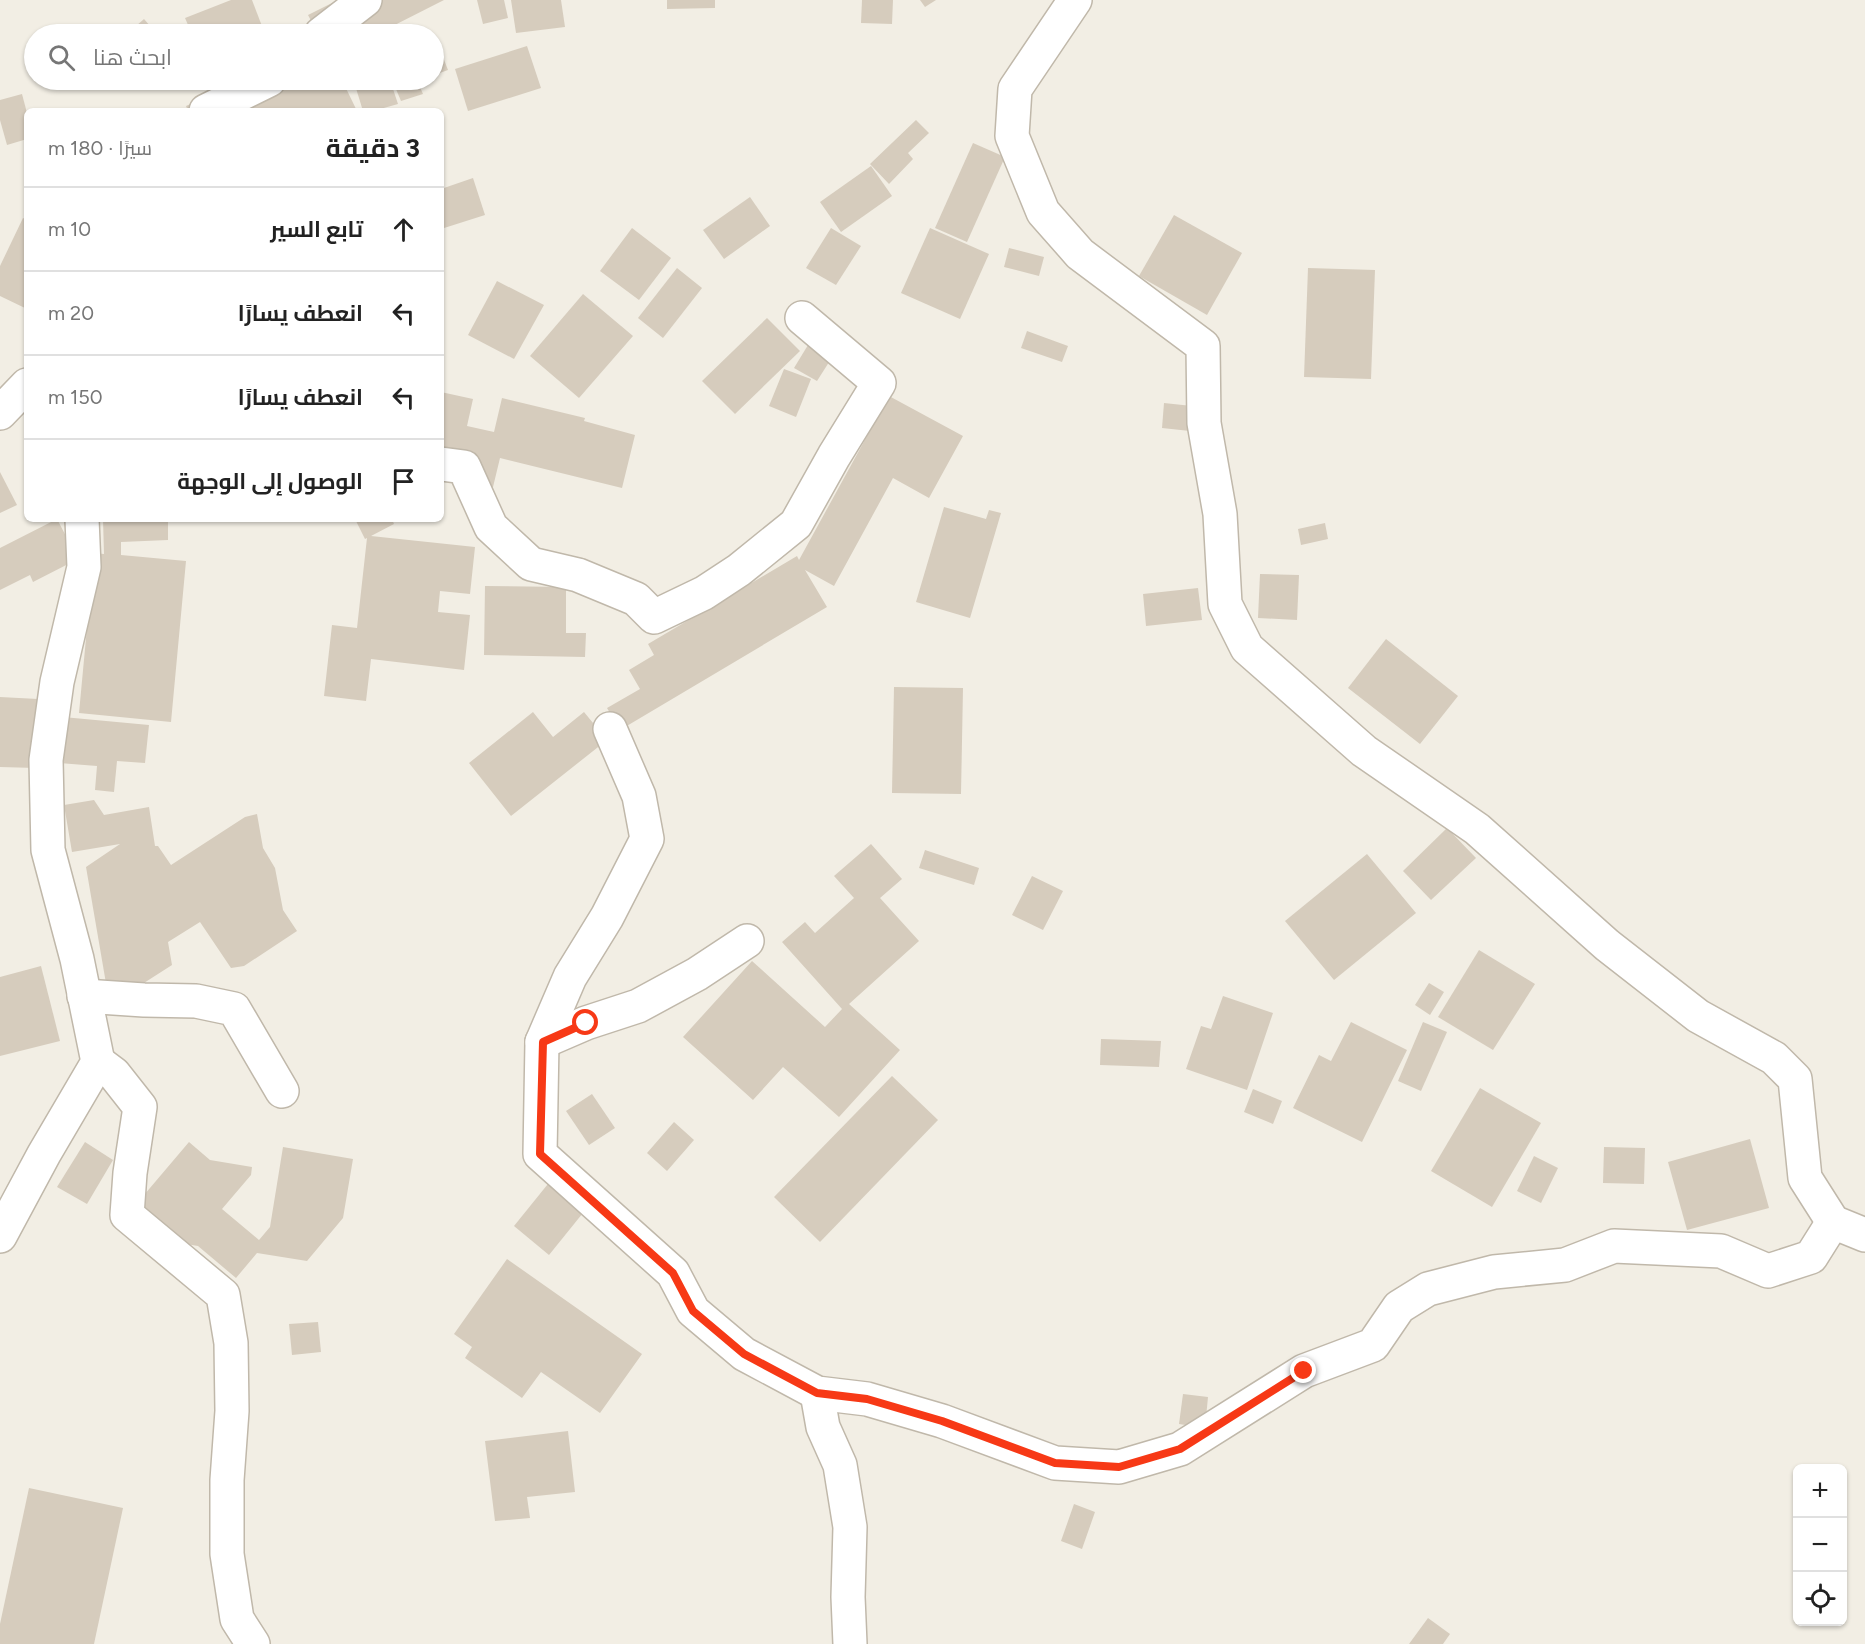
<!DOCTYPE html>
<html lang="ar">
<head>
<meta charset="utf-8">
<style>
	:root { --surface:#fff; --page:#f2f2f2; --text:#222; --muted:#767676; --line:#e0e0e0 }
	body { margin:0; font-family:Figtree,Cairo,sans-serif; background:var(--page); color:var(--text); direction:rtl }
	.controls { position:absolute; right:18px; bottom:18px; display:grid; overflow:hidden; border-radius:9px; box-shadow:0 2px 4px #0004 }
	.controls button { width:54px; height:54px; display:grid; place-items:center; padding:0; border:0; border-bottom:2px solid var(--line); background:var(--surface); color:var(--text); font:30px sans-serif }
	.stop { position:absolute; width:18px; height:18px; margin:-14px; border:4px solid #f73916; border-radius:50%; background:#fff }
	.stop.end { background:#f73916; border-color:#fff; box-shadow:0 2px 6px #0008 }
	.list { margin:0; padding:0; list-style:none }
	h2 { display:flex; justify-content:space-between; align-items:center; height:78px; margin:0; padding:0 24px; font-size:26px }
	h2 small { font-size:20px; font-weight:400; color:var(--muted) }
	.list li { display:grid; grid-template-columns:39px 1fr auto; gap:18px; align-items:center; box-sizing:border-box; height:84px; padding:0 24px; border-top:2px solid var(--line) }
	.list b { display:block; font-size:22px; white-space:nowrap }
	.list em { font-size:20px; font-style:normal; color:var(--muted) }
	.icon { flex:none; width:33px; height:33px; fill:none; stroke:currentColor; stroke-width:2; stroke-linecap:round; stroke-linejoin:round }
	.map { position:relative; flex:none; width:1865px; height:1644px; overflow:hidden; direction:ltr }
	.search { position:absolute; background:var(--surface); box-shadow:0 2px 4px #0004; left:24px; top:24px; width:420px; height:66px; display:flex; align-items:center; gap:15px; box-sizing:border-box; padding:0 21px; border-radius:33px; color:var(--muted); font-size:22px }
	.panel { position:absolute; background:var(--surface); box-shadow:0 2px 4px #0004; left:24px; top:108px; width:420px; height:414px; border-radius:9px; direction:rtl }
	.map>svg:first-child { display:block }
	.building { fill:#d6ccbd }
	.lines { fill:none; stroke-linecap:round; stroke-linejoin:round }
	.street-casing { stroke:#c0b8aa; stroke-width:36 }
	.street { stroke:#fff; stroke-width:33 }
	.route { stroke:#f73916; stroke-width:8 }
</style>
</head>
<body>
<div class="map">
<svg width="1865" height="1644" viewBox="0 0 1865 1644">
	<rect width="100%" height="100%" fill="#f2eee4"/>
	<g class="building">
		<polygon points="231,0 252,0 265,34 192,34 185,18"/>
		<polygon points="338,0 444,0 377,34 358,34 356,30 347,34 318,34 308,15"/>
		<polygon points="477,0 504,0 508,18 483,24"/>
		<polygon points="511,0 561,0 565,27 516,33"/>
		<polygon points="667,0 715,0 715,8 667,9"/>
		<polygon points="862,0 893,0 892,24 861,23"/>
		<polygon points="920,0 936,0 925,7"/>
		<polygon points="144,19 157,34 127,34"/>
		<polygon points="436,39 448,70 434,75 434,40"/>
		<polygon points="527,46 541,88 468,111 455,69"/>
		<polygon points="244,80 277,91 302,80 342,80 357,111 188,111 186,106"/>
		<polygon points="374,80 390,80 398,104 373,111 363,111 355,85"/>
		<polygon points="400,80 417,80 423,94 401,101 393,82"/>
		<polygon points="22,94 27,113 27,139 7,145 0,120 0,100"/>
		<polygon points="916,120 929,133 908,153 913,159 889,184 870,164"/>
		<polygon points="973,143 1005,157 967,242 935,228"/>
		<polygon points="871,166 892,196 841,232 820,202"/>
		<polygon points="473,178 485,215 441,229 441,189"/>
		<polygon points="750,197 770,226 724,259 703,230"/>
		<polygon points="1174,215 1242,253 1207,315 1139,276"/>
		<polygon points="23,218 27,220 27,309 0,296 0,266"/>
		<polygon points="632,228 671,258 639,300 600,271"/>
		<polygon points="831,228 861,246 836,285 806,268"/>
		<polygon points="930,228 989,254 960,319 901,293"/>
		<polygon points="1009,248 1044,257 1039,276 1004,267"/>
		<polygon points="677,268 702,288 663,338 638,318"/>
		<polygon points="1308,268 1375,270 1371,379 1304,377"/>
		<polygon points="497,281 544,305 514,359 468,335"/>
		<polygon points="583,294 633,336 579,398 530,356"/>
		<polygon points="767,318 800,351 735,414 702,381"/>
		<polygon points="1027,331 1068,346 1062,362 1021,348"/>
		<polygon points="808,345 831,359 817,381 794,368"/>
		<polygon points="784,369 811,379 796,417 769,406"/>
		<polygon points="441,392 473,399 467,426 494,432 502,398 585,418 584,421 635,435 622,488 500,458 493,487 441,475"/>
		<polygon points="889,396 963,436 929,498 893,478 834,586 805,570 827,607 620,730 607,708 640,689 629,670 654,655 648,644 797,556 799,560"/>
		<polygon points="1164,403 1192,406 1190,431 1162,428"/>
		<polygon points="0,472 17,505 0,513"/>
		<polygon points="944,507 986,519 989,510 1001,513 970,618 916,602"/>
		<polygon points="57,519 78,559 33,582 30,575 0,590 0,548"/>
		<polygon points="103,519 168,519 168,540 121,542 121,555 186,561 171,722 79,713 94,553 104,554"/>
		<polygon points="355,519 392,519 394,524 371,536 475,547 470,594 440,591 438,612 470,615 464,670 371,659 366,701 324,696 332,625 357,628 367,538 365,539"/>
		<polygon points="1325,523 1328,539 1301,545 1298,529"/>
		<polygon points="1260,574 1299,575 1297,620 1258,618"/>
		<polygon points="485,586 566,587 566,633 586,633 585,657 484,655"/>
		<polygon points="1198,588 1202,620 1146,626 1143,594"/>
		<polygon points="1386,639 1458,696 1420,744 1348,688"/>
		<polygon points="894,687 963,688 961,794 892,793"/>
		<polygon points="0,697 38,699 36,768 0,767"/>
		<polygon points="533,712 553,737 584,712 607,740 511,816 469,763"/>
		<polygon points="63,717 149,725 145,763 117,761 114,792 95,790 97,766 59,763"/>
		<polygon points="94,800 104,815 149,807 155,846 158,846 171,865 245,817 257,814 263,848 275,868 283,910 297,931 244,966 231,968 200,922 168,942 172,965 133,990 108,995 86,867 120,844 72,852 64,805"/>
		<polygon points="1447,828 1476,858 1431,900 1403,871"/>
		<polygon points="871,844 902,879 880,898 919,941 849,1004 900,1050 839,1117 783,1067 753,1100 683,1037 752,961 825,1027 842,1009 782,942 805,922 815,933 854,898 834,876"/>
		<polygon points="925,850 979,868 974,885 919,868"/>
		<polygon points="1367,854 1416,913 1334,980 1285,921"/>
		<polygon points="1032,876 1063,891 1043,930 1012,915"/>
		<polygon points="1479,950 1535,984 1493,1050 1438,1017"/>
		<polygon points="41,966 60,1041 0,1056 0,977"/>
		<polygon points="1429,983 1444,992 1430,1015 1415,1005"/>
		<polygon points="1223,996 1273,1013 1247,1090 1186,1069 1201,1026 1211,1029"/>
		<polygon points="1351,1022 1407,1050 1362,1142 1293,1108 1319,1055 1331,1061"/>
		<polygon points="1423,1022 1447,1032 1421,1091 1398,1081"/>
		<polygon points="1101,1039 1161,1041 1159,1067 1100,1065"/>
		<polygon points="892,1076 938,1120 820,1242 774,1197"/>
		<polygon points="1480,1088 1541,1123 1492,1207 1431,1171"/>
		<polygon points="1253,1089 1282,1101 1273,1124 1244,1112"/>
		<polygon points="592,1094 615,1128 589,1145 566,1111"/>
		<polygon points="674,1122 694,1140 667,1171 647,1153"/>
		<polygon points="1750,1139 1769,1208 1687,1230 1668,1162"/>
		<polygon points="85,1142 113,1160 87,1204 57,1187"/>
		<polygon points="189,1142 210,1160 252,1167 251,1175 222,1209 259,1240 270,1227 283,1147 353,1159 343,1218 307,1261 257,1253 236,1278 198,1246 174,1242 133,1208"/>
		<polygon points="1604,1147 1645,1148 1644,1184 1603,1183"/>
		<polygon points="1534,1156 1558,1168 1541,1203 1517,1191"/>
		<polygon points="556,1174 591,1203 549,1255 514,1226"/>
		<polygon points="507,1259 642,1354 600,1413 541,1372 522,1398 465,1358 472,1347 454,1334"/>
		<polygon points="318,1322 321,1352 292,1355 289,1324"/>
		<polygon points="1183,1394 1208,1397 1205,1428 1179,1424"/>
		<polygon points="568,1431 575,1492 527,1497 530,1518 495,1521 485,1441"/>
		<polygon points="29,1488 123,1508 94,1644 0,1644 0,1624"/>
		<polygon points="1074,1504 1095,1512 1082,1549 1061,1541"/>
		<polygon points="1428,1618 1450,1634 1443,1644 1409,1644"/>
	</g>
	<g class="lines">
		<g class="street-casing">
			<g id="street">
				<polyline points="1075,0 1015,89 1012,136 1043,212 1080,254 1203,346 1204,423 1220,514 1225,604 1247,648 1364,751 1477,829 1607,945 1698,1016 1774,1058 1795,1079 1805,1178 1833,1222 1865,1235"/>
				<polyline points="321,34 365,0"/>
				<polyline points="206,111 269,80"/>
				<polyline points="0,413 27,385"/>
				<polyline points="441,464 464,467 491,527 531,564 578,575 636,599 654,617 704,593 739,570 796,524 834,456 879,383 802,318"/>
				<polyline points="610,729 639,796 647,839 607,917 570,977 542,1042 540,1154 673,1273 693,1311 744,1354 817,1393 867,1399 942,1421 1055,1463 1119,1467 1180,1449 1304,1371 1373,1345 1399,1307 1428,1289 1494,1272 1565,1265 1614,1246 1721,1251 1768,1271 1811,1257 1833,1222"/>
				<polyline points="84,996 144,1000 196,1001 234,1009 282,1091"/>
				<polyline points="542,1042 586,1023 638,1006 697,974 747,941"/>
				<polyline points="98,1062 114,1074 140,1107 130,1173 127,1215 223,1295 231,1343 232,1411 227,1480 227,1554 237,1619 253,1644"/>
				<polyline points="0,1236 44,1154 98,1062 77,959 48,850 46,760 57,682 84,567 82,519"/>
				<polyline points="817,1393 823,1427 840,1465 850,1527 848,1597 850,1644"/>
			</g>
		</g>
		<use href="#street" class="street"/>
	</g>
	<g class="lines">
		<polyline class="route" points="586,1023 543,1042 540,1154 673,1273 693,1311 744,1354 817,1393 867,1399 942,1421 1055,1463 1119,1467 1180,1449 1304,1371"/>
	</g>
</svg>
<div class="controls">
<button>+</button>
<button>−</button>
<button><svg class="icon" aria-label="locate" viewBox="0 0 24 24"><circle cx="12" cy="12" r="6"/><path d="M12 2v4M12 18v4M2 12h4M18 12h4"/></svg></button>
</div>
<div class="stop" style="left:586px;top:1023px"></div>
<div class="stop end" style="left:1304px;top:1371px"></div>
<div class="search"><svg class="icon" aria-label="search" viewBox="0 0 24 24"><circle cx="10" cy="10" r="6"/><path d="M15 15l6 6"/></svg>ابحث هنا</div>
<section class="panel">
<h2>3 دقيقة<small>سيرًا · 180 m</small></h2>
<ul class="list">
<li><svg class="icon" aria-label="ahead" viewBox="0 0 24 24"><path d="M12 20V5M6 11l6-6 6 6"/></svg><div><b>تابع السير</b></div><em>10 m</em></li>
<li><svg class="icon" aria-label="left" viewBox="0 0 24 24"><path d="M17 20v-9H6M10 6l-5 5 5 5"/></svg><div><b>انعطف يسارًا</b></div><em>20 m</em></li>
<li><svg class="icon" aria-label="left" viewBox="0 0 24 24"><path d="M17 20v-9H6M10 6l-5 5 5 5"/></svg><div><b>انعطف يسارًا</b></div><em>150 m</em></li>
<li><svg class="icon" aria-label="arrive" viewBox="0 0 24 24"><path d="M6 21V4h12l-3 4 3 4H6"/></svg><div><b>الوصول إلى الوجهة</b></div></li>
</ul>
</section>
</div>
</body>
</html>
